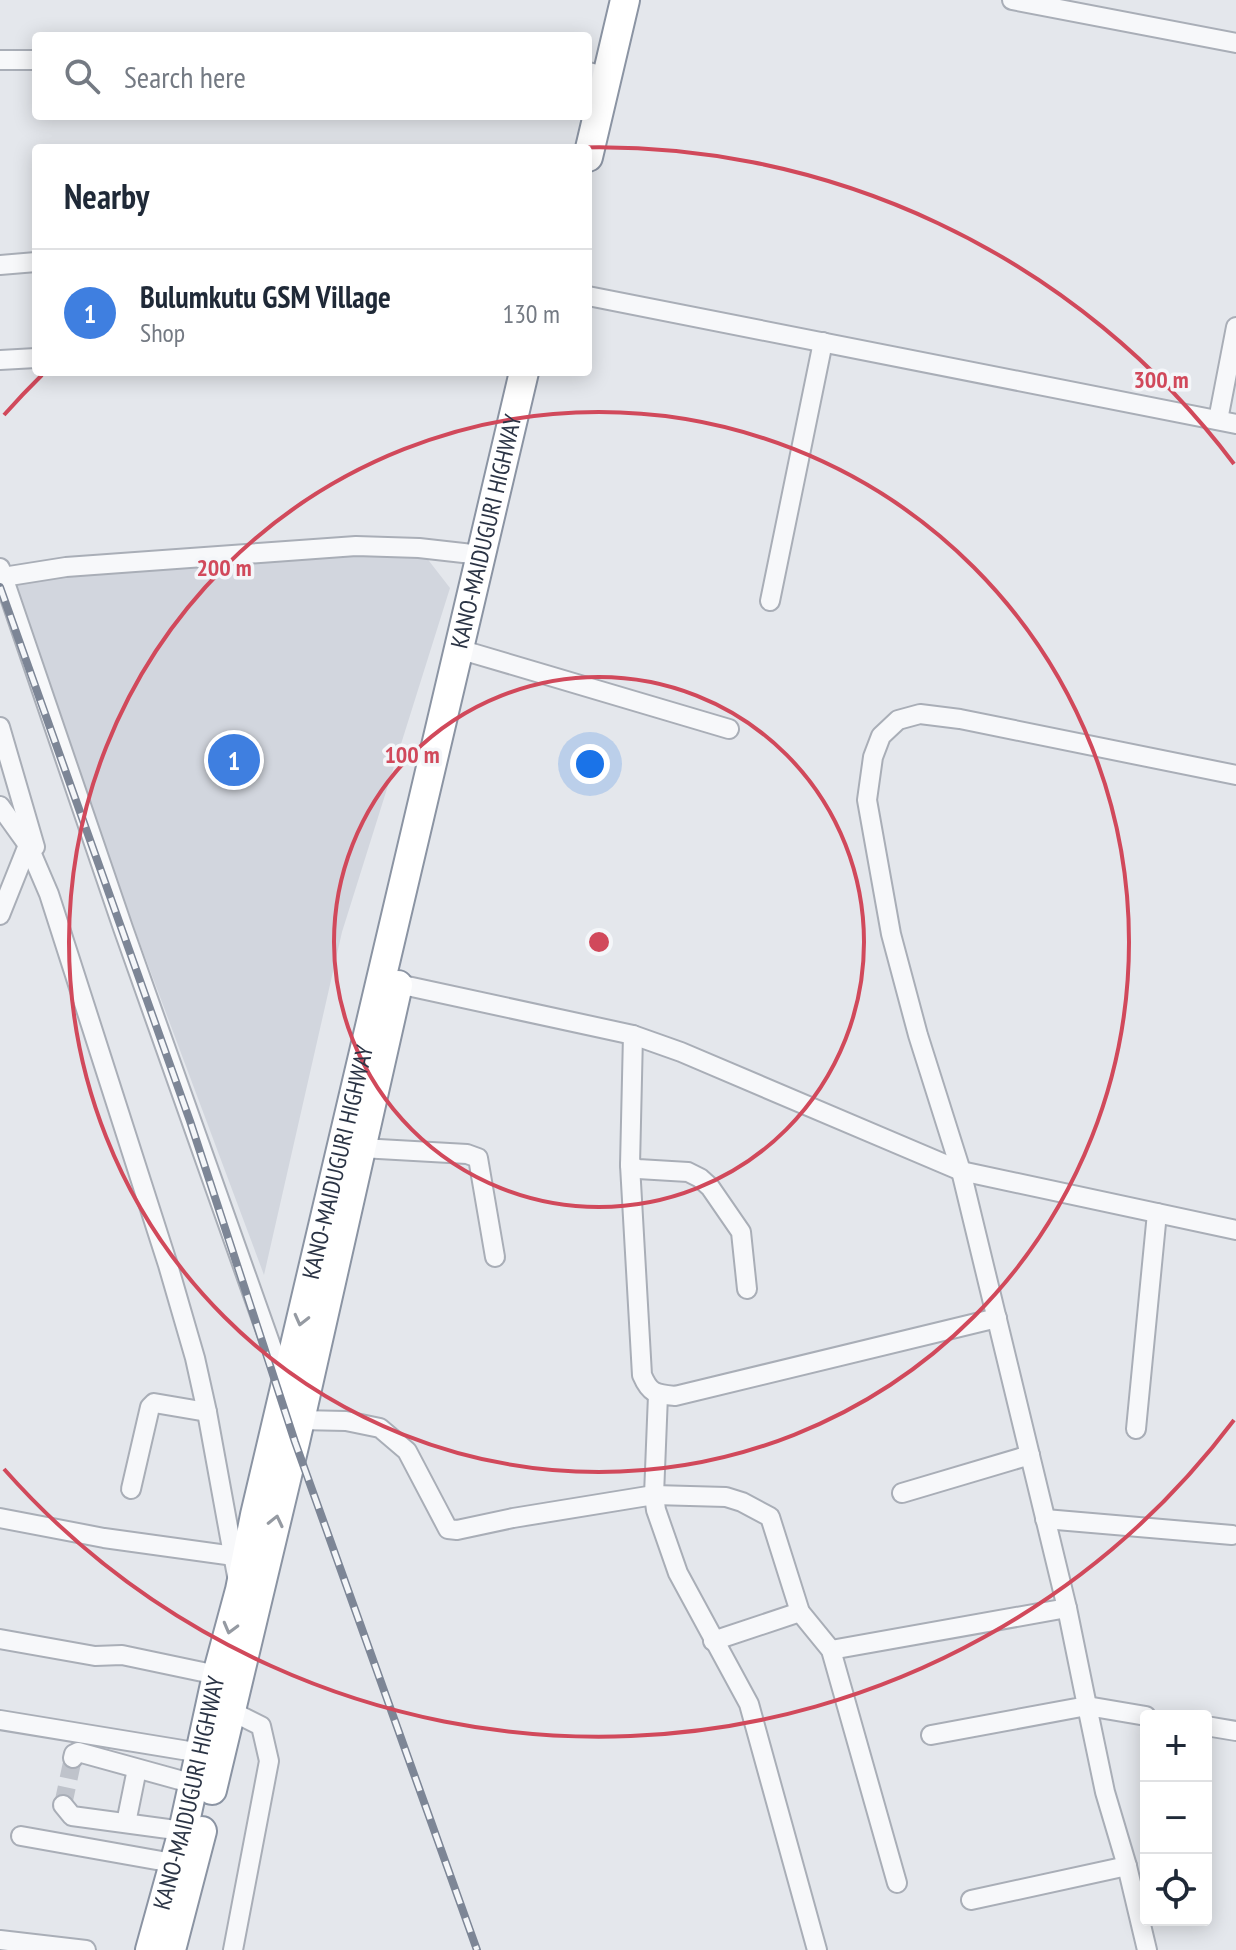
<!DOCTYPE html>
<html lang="en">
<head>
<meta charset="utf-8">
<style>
	:root { --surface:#fff; --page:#f6f6f7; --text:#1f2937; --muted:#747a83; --line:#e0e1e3; --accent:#ea580c }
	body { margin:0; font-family:"PT Sans Narrow",sans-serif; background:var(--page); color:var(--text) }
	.controls { position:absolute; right:24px; bottom:24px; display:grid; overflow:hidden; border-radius:8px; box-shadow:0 4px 20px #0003 }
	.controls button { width:72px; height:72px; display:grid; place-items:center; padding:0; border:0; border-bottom:2px solid var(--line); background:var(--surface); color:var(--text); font:40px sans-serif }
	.you { position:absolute; left:590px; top:764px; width:28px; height:28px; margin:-20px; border:6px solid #fff; border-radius:50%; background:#1a73e8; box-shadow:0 0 0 12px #1a73e833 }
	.badge { display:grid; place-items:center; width:52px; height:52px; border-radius:50%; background:var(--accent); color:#fff; font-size:26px; font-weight:700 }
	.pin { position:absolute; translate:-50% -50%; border:4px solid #fff; box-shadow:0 2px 8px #0006 }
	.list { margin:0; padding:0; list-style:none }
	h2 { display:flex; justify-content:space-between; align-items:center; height:104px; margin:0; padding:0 32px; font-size:34px }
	h2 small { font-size:26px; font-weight:400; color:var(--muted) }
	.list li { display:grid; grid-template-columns:52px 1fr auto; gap:24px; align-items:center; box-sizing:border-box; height:128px; padding:0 32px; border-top:2px solid var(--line) }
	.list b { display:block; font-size:30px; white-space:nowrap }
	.list p { margin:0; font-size:26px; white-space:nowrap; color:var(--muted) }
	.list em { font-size:26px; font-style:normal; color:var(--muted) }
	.icon { flex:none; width:44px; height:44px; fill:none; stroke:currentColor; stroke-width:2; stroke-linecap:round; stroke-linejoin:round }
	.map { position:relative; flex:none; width:1236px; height:1950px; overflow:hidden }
	.search { position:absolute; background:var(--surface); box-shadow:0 4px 20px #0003; left:32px; top:32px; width:560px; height:88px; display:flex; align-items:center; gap:20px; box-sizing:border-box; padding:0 28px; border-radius:8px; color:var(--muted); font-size:30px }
	.panel { position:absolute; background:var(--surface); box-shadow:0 4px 20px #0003; left:32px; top:144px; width:560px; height:232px; border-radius:8px }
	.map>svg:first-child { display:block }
	.built { fill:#d2d6de }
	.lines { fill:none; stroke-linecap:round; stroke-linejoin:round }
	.minor-tunnel { stroke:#bfc3cb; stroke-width:18; stroke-dasharray:18 9; stroke-linecap:butt }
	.minor-casing { stroke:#a9aeb7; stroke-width:22 }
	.highway-casing { stroke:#8b94a3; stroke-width:32 }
	.minor { stroke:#f7f8fa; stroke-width:18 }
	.highway { stroke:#fff; stroke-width:28 }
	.rail-casing { stroke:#7d8696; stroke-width:8 }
	.rail { stroke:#f4f6f9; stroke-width:5; stroke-dasharray:15; stroke-linecap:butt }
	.oneway { stroke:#959aa2 }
	.ring { fill:none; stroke:#d1495b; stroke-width:4 }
	.labels { text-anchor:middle; stroke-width:7; stroke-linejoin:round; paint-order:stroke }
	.street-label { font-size:24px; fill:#2b3445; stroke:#f4f6f9 }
	.centre { fill:#d1495b; stroke:#f4f6f9; stroke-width:4 }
	.ring-label { font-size:24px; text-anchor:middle; font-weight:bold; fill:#d1495b; stroke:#f4f6f9; stroke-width:7; stroke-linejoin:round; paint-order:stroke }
</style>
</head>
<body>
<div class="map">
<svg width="1236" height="1950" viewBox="0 0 1236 1950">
	<rect width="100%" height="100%" fill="#e4e7ec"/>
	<polygon class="built" points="419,548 450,588 342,932 264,1275 3,577"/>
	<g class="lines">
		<polyline class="minor-tunnel" points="63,1805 73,1758"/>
		<g class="minor-casing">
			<g id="minor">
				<polyline points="1012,0 1236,43"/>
				<polyline points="0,60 36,60"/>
				<polyline points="588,72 593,73"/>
				<polyline points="0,265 36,262"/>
				<polyline points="588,296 1236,424"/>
				<polyline points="0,360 36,358"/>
				<polyline points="1218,420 1236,327"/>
				<polyline points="0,568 123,928 285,1385"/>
				<polyline points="3,577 66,567 356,546 419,548 481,555"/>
				<polyline points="770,601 823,342"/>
				<polyline points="472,653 729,729"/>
				<polyline points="0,727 35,847"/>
				<polyline points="0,806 28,845 49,894 168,1265 195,1358 207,1412 237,1576"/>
				<polyline points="0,915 28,845"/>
				<polyline points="398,984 633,1035 681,1052 961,1171 1236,1230"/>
				<path d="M633,1035L630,1165L642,1375C650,1394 656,1394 675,1396L997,1318"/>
				<polyline points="361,1148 467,1154 478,1158 495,1257"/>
				<polyline points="630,1165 638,1169 688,1172 700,1178 710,1187 741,1232 747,1289"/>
				<polyline points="658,1395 654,1495 656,1510 678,1573 749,1704 817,1950"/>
				<polyline points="296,1412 299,1420 346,1421 380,1428 407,1451 448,1529 457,1530 513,1518 654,1495 726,1497 742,1502 770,1517 800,1612 831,1650 897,1883"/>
				<polyline points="1136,1429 1157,1213"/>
				<polyline points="131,1489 150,1407 154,1403 207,1412"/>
				<polyline points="902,1493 1030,1455"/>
				<polyline points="0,1518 104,1538 234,1556"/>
				<polyline points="1045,1519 1232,1535"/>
				<polyline points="0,1639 95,1656 122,1655 217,1675"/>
				<polyline points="713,1641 800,1612"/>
				<polyline points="831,1650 1067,1608"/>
				<polyline points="231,1711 261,1726 269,1761 233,1950"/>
				<polyline points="1146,1716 1087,1706 1105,1792 1127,1866 1147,1950"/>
				<polyline points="0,1720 201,1753"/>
				<polyline points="1206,1726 1236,1731"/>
				<polyline points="931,1735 1087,1706 1067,1608 961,1171 918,1035 891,934 867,800 873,757 881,736 898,720 920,714 960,719 1236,775"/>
				<polyline points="73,1758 74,1754 78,1752 194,1784"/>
				<polyline points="63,1805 72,1816 183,1831"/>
				<polyline points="126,1823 137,1769"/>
				<polyline points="21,1836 173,1863"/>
				<polyline points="971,1900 1127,1866"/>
				<polyline points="0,1940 86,1950"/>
			</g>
		</g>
		<g class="highway-casing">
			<g id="highway">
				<polyline points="588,157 625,0"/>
				<polyline points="212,1790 295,1442 398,985"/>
				<path id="s1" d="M150,1950L183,1831L217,1675L240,1590L255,1515L524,372"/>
				<polyline points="171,1950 202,1831"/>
			</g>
		</g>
		<use href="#minor" class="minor"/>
		<use href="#highway" class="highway"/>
		<g class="rail-casing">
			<polyline id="rail" points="0,587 190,1121 295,1442 477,1950"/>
		</g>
		<use href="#rail" class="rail"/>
	</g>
	<defs><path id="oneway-chevron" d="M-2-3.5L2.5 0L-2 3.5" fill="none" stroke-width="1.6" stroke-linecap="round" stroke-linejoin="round" transform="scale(2)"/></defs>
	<g class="oneway">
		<use href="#oneway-chevron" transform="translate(301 1320) rotate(104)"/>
		<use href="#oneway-chevron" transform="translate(276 1521) rotate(-77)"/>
		<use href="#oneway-chevron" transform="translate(230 1628) rotate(105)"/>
	</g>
	<g class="ring">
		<circle cx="599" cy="942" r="265"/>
		<circle cx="599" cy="942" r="530"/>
		<path d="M1234 1420A795 795 0 0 1 4 1469M4 415A795 795 0 0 1 42 375M564 148A795 795 0 0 1 1234 464"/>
	</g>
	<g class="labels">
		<g class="street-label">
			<text dy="8" stroke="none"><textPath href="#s1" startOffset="1458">KANO-MAIDUGURI HIGHWAY</textPath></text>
			<text dy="8" stroke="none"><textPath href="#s1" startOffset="810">KANO-MAIDUGURI HIGHWAY</textPath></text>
			<text dy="8" stroke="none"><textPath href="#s1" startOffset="162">KANO-MAIDUGURI HIGHWAY</textPath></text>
		</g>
	</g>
	<circle cx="599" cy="942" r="12" class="centre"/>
	<g class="ring-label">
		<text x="1161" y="388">300 m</text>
		<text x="224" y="576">200 m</text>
		<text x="412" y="763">100 m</text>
	</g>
</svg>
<div class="controls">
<button>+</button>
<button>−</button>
<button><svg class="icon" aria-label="locate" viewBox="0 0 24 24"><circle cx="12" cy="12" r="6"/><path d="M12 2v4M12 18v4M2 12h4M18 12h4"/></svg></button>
</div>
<div class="you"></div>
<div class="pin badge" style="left:234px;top:760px;background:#3f7fe0">1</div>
<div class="search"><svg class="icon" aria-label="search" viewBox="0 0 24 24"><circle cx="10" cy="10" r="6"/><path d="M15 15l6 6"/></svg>Search here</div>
<section class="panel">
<h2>Nearby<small></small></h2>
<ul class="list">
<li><span class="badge" style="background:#3f7fe0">1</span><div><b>Bulumkutu GSM Village</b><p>Shop</p></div><em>130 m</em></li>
</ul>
</section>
</div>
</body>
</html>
